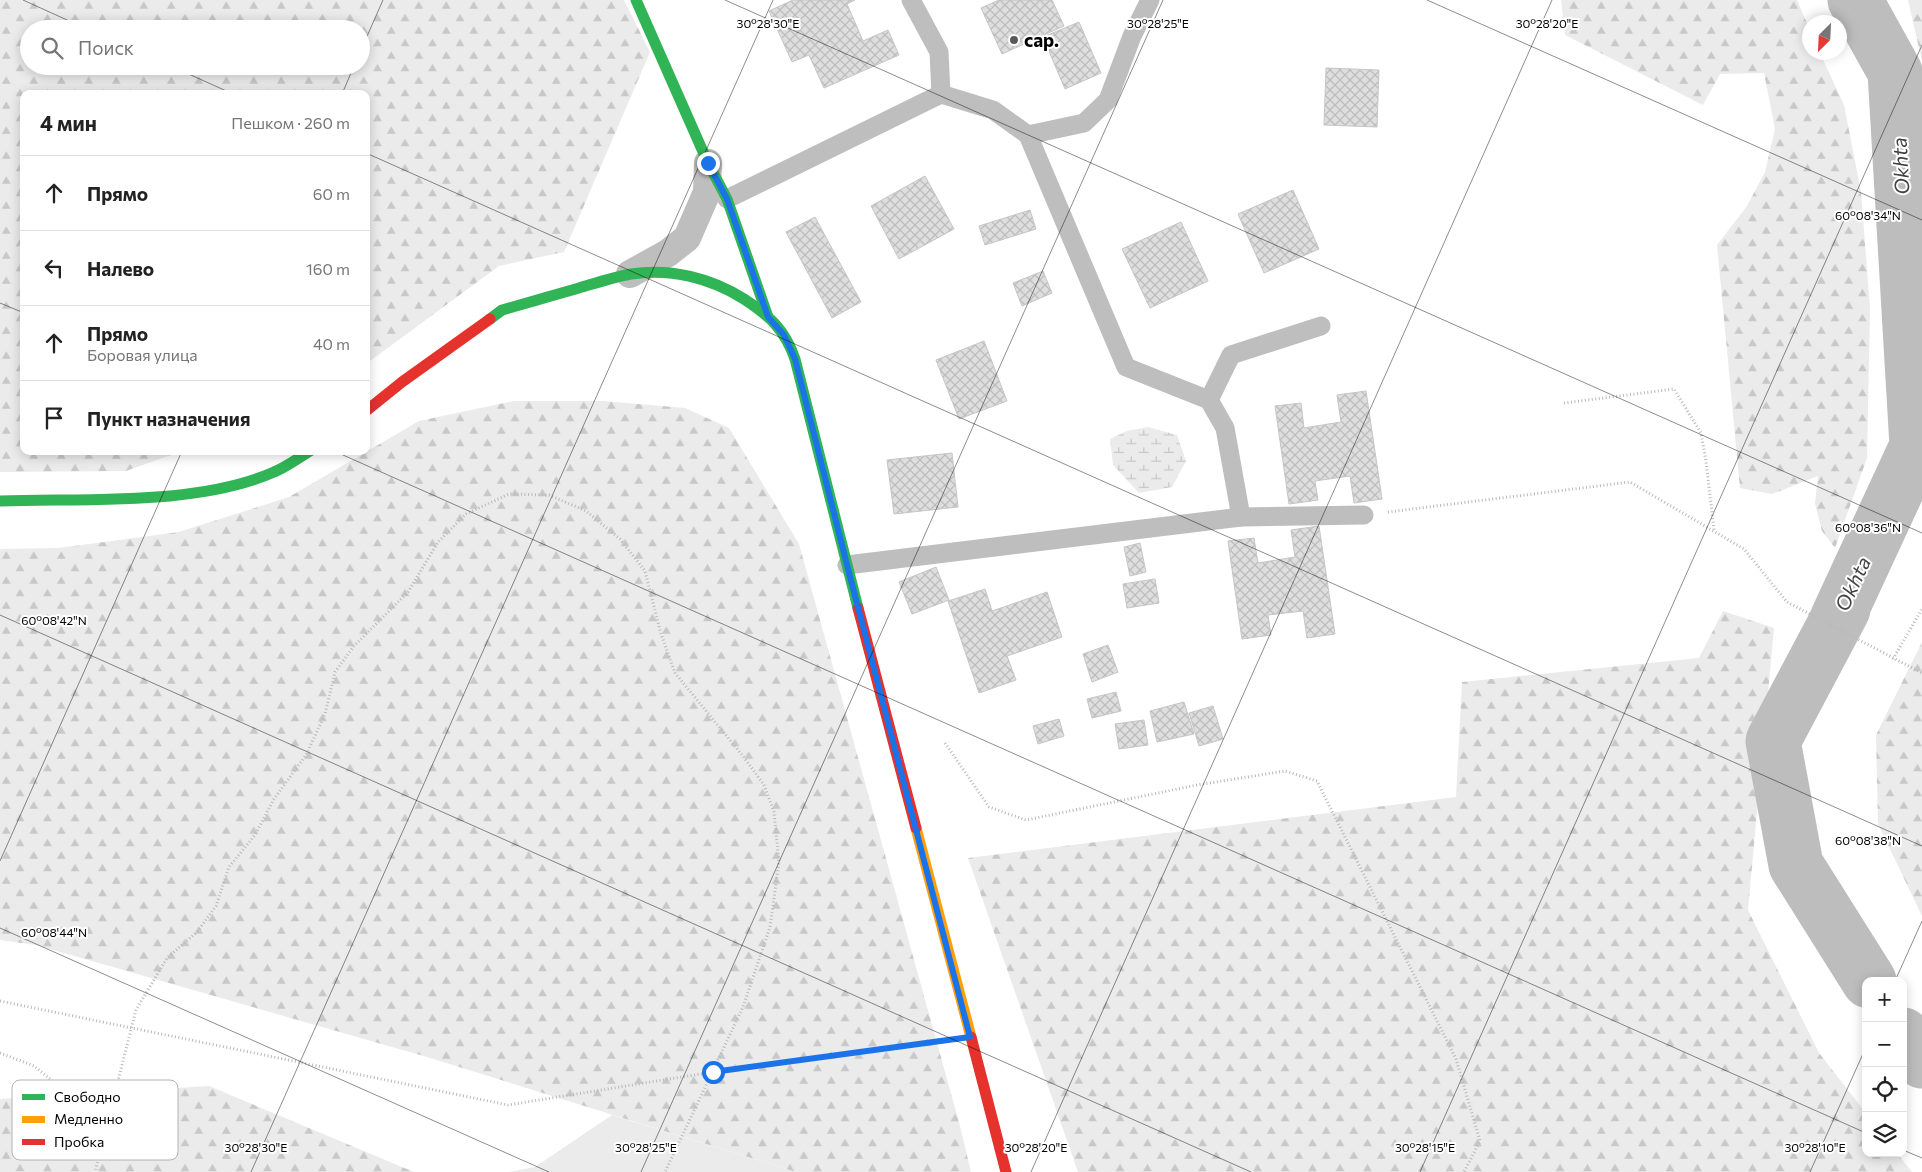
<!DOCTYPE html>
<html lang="ru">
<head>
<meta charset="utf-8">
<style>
	:root { --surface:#fff; --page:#f6f6f6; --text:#222; --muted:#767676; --line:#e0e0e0 }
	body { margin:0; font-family:Commissioner,sans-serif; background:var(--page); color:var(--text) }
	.controls { position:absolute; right:15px; bottom:15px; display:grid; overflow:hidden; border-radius:10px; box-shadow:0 2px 12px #0003 }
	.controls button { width:45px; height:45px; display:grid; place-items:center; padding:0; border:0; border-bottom:1px solid var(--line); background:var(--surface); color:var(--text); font:25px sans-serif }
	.compass { position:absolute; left:1802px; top:15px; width:45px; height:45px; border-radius:50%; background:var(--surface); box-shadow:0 2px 12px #0003; rotate:204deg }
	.stop { position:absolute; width:15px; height:15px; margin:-11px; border:4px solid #1a73e8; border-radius:50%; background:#fff }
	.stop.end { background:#1a73e8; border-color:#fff; box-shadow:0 1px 5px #0008 }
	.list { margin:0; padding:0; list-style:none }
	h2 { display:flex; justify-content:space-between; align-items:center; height:65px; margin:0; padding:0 20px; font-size:21px }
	h2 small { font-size:16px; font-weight:400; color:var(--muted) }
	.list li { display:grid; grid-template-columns:32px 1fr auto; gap:15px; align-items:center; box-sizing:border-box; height:75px; padding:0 20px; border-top:1px solid var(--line) }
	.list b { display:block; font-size:19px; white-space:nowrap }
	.list p { margin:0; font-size:16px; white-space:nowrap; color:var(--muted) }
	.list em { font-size:16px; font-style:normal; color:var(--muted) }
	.icon { flex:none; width:28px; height:28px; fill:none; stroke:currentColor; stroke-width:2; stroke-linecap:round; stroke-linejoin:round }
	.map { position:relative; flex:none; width:1922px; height:1172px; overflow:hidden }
	.search { position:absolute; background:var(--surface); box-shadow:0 2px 12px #0003; left:20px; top:20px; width:350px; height:55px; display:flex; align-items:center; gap:12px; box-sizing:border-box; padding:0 18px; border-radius:28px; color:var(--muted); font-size:19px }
	.panel { position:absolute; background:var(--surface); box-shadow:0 2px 12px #0003; left:20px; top:90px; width:350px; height:365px; border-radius:10px }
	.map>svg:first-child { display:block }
	.green { fill:#ebebeb }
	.forest { fill:url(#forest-firs); fill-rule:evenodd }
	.wetland { fill:url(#wetland-marsh) }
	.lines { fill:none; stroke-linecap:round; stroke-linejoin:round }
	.river { stroke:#bdbdbd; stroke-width:55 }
	.building { fill:url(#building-cross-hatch); stroke:#c6c6c6 }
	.path { stroke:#b9b9b9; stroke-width:3; stroke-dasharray:1 2.5; stroke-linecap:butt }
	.lane { stroke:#bebebe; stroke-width:19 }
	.street { stroke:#bebebe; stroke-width:28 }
	.fast { stroke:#30b455; stroke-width:11 }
	.slow { stroke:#ff9f0a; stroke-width:11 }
	.jam { stroke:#e5322d; stroke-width:11 }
	.route { stroke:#1a73e8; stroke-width:6 }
	.ticks { fill:none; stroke:#000; stroke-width:1; stroke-opacity:0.45 }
	.poi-dot { fill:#595959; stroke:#fff; stroke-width:2 }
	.labels { text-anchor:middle; stroke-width:4; stroke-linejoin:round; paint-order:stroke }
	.poi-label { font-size:19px; font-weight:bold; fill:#000; stroke:#fff; text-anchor:start }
	.water-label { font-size:20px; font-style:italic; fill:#424242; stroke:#fff }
	.key { fill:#fff; stroke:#b2b2b2; stroke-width:1 }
	.key-label { font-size:14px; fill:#000 }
	.ticks-label { font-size:12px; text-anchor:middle; fill:#000; stroke:#fff; stroke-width:4; stroke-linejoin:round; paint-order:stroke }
</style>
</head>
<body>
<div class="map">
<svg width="1922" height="1172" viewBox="0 0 1922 1172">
	<defs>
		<pattern id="forest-firs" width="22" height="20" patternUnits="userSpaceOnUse" patternTransform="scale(1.25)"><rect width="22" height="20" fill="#ebebeb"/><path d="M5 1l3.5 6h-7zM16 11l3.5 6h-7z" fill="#c8c8c8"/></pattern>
		<pattern id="wetland-marsh" width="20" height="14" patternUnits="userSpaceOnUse" patternTransform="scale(1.25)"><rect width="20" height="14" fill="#ebebeb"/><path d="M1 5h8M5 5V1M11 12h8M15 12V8" fill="none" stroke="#c8c8c8"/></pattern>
		<pattern id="building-cross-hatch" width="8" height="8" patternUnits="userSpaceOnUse" patternTransform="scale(1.25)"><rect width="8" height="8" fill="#dedede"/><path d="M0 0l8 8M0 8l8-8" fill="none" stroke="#bdbdbd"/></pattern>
	</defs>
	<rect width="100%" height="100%" fill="#fff"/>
	<polygon class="green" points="612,1115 796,1172 509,1172 535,1167"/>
	<g class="forest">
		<path d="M0,0H624L650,52L564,252L499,266L366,364V94H24V451H182L126,471L0,472ZM29,29H361V66H29Z"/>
		<polygon points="1561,0 1797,0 1809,28 1810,52 1820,53 1844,105 1861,192 1870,308 1867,458 1835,548 1822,531 1815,503 1818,476 1772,494 1740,488 1717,245 1747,206 1765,172 1775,129 1764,73 1720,74 1703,105 1565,35"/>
		<polygon points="1908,0 1922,0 1922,61"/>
		<polygon points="514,401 604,401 685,408 729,428 799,544 960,1126 971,1172 796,1172 427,1057 36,945 0,940 0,549 59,548 179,532 289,497 419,421"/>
		<polygon points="1723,611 1774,628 1748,910 1819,1053 1866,1113 1866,1153 1897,1153 1912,1172 1078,1172 968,858 1456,797 1462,682 1699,658"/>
		<polygon points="1922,642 1922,916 1878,824 1876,735"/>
		<polygon points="209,1086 414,1172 0,1172 0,1099"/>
	</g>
	<polygon class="wetland" points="1148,427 1177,435 1186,461 1172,487 1139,493 1113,465 1110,439 1127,431"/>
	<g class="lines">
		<g class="river">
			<polyline points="1855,0 1895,72 1917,446 1837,619 1843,609 1773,741 1796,865 1869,981"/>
			<polyline points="1903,1035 1922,1061"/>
		</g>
	</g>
	<g class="building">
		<polygon points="793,0 855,0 847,4 863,41 888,30 899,55 824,88 809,55 792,62 769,11"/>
		<polygon points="999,0 1052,0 1064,26 1002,54 981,8"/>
		<polygon points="1079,22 1101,73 1065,89 1043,37"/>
		<polygon points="1326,68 1379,70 1377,127 1324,125"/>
		<polygon points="925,176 954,229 899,259 871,206"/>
		<polygon points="1293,190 1319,249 1264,273 1238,214"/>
		<polygon points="1030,210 1036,229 985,245 979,226"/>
		<polygon points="815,217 861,302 832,318 786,232"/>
		<polygon points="1181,222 1208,281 1150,308 1122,249"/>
		<polygon points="1043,271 1052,293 1022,306 1013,283"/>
		<polygon points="984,341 1007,401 959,419 936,360"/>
		<polygon points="1366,391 1382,499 1354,503 1350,476 1315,481 1318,500 1289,504 1275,406 1301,403 1304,428 1341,422 1337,395"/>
		<polygon points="952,453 958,507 894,514 887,460"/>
		<polygon points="1319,526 1335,634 1307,638 1303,611 1268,615 1271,635 1242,639 1228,541 1254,538 1258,563 1295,557 1291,530"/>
		<polygon points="1140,543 1146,572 1130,576 1124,547"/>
		<polygon points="936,567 949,600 912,614 899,582"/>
		<polygon points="1155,579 1159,603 1127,608 1123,584"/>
		<polygon points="985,589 992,611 1047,592 1062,637 1007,656 1016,680 979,693 948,601"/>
		<polygon points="1108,645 1118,672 1092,682 1083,654"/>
		<polygon points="1116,692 1121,711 1092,718 1087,699"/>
		<polygon points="1184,702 1194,734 1157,742 1150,711"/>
		<polygon points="1213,706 1223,739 1199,746 1189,713"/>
		<polygon points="1059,719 1064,736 1038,744 1033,726"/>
		<polygon points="1144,720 1148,745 1119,749 1115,724"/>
	</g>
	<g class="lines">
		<g class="path">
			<polyline points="1564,403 1674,389 1701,433 1706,461 1714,530"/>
			<polyline points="1388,512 1630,482 1744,549 1787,602 1922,673"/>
			<polyline points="1893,659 1922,609"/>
			<polyline points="945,743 989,807 1026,820 1197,785 1285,771 1317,781 1456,1059 1480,1141 1464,1172"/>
			<polyline points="0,1001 508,1105 713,1072 941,1040"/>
			<polyline points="0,1053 34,1066 86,1108 109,1116 95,1172"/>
			<polyline points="109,1116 136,1010 167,958 197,932 216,906 229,867 255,835 274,799 306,755 325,714 335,672 354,646 408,592 438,542 466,514 509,494 549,495 586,511 620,539 645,571 661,634 675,673 743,756 764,785 774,812 779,862 770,927 743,1007 665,1172"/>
		</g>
		<g class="lane">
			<polyline points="911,0 939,52 941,94"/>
			<polyline points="1028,135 1084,123 1108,100 1132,36 1150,0"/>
			<polyline points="727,199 941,94 993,110 1028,135 1126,367 1209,400 1225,428 1241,517"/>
			<polyline points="1209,400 1231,355 1321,326"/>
			<polyline points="847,565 1241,517 1364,515"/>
		</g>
		<polyline class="street" points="630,274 668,253 687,238 707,192 708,163"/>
		<g class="fast">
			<polyline points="636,0 708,163 727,199 768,317"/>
			<path d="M490,319L502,310C528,303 554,295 579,288C596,283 614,277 631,274C671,268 711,278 744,299C770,316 785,330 795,359L858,608"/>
			<path d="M0,501C84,498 197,506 274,472C287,467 298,458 310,451"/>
		</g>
		<polyline class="slow" points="916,828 971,1037"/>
		<g class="jam">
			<polyline points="366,411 402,382 490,319"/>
			<polyline points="858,608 916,828"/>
			<polyline points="971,1037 1006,1172"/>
		</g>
	</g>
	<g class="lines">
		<polyline class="route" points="708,163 727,199 768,317 784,335 795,359 847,565 970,1037 713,1072"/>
	</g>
	<path class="ticks" d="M23,0L87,29M725,0L1922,533M1427,0L1922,220M361,50L383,0M171,66L233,94M342,94L354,66M366,153L1922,846M0,303L24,313M334,451L1866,1133M0,615L1251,1172M0,861L182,451M0,928L549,1172M1895,981L1922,921M1903,1150L1922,1158M251,1172L773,0M641,1172L1163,0M1031,1172L1552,0M1420,1172L1922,45M1810,1172L1866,1047"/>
	<circle class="poi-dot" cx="1014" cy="40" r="5"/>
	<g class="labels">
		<g class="poi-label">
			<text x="1024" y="47">сар.</text>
		</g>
		<g class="water-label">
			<text transform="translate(1901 166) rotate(-93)" y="7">Okhta</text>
			<text transform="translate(1853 584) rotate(-65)" y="7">Okhta</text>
		</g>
	</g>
	<rect x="12" y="1080" width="166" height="80" rx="8" class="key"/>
	<rect x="22" y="1094" width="23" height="6" fill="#30b455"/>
	<rect x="22" y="1116" width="23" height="7" fill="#ff9f0a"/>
	<rect x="22" y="1139" width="23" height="6" fill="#e5322d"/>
	<g class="key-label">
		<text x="54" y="1102">Свободно</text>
		<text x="54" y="1124">Медленно</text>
		<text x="54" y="1147">Пробка</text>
	</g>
	<g class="ticks-label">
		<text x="768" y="28">30°28'30"E</text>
		<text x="1158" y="28">30°28'25"E</text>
		<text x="1547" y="28">30°28'20"E</text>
		<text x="1868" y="220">60°08'34"N</text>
		<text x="1868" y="532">60°08'36"N</text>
		<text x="54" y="625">60°08'42"N</text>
		<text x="1868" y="845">60°08'38"N</text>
		<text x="54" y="937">60°08'44"N</text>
		<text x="256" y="1152">30°28'30"E</text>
		<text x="646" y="1152">30°28'25"E</text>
		<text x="1036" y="1152">30°28'20"E</text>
		<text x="1425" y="1152">30°28'15"E</text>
		<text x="1815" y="1152">30°28'10"E</text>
	</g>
</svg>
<div class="controls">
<button>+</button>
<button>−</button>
<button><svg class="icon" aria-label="locate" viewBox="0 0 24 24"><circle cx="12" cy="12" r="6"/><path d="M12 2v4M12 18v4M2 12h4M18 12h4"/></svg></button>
<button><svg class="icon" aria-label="layers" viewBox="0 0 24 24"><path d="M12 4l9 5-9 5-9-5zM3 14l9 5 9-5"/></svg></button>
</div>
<svg class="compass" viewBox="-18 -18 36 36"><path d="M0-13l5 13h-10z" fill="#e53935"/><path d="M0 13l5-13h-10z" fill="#767676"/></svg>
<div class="stop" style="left:713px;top:1072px"></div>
<div class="stop end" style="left:708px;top:163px"></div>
<div class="search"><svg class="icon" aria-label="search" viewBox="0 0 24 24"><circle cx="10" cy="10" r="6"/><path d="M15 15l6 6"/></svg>Поиск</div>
<section class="panel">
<h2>4 мин<small>Пешком · 260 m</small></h2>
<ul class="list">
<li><svg class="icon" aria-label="ahead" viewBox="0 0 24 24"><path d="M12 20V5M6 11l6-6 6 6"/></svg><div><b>Прямо</b></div><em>60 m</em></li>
<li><svg class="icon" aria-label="left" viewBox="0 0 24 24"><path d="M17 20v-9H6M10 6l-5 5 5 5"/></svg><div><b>Налево</b></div><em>160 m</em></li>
<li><svg class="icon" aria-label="ahead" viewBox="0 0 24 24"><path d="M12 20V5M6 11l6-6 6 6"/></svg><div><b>Прямо</b><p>Боровая улица</p></div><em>40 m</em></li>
<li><svg class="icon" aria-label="arrive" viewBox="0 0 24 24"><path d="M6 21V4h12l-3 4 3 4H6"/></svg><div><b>Пункт назначения</b></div></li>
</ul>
</section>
</div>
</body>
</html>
